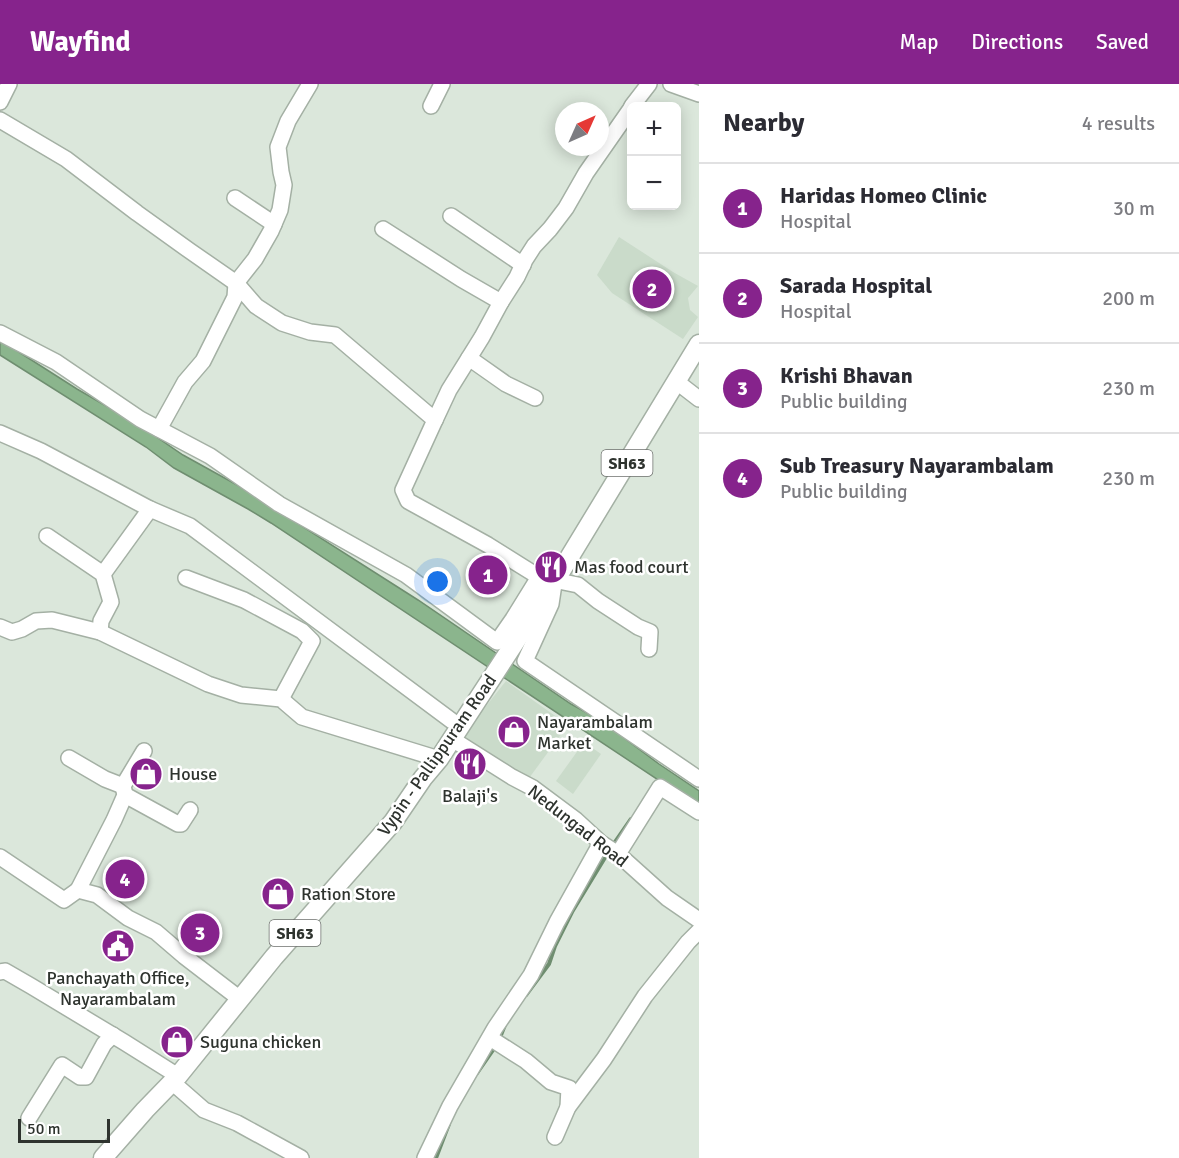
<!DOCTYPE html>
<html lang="en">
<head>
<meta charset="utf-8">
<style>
	:root { --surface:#fff; --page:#f7f7f7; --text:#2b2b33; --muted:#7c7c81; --line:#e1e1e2; --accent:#86238c }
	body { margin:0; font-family:Signika,sans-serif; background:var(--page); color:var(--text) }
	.controls { position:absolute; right:18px; top:18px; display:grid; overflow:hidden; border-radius:9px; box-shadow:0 3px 15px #0003 }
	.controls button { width:54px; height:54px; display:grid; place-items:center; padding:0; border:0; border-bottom:2px solid var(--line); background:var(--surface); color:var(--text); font:30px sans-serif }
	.compass { position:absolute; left:555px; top:18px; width:54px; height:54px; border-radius:50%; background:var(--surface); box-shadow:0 3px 15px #0003; rotate:45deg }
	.scale { position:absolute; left:18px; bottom:15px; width:92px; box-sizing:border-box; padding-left:6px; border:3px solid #2e332e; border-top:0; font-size:16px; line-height:21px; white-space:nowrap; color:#2e332e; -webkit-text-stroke:4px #fff; paint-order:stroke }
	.you { position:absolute; left:438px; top:498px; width:21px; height:21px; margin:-15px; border:4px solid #fff; border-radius:50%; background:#1a73e8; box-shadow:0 0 0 9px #1a73e833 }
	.badge { display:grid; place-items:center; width:39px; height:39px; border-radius:50%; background:var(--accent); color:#fff; font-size:20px; font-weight:700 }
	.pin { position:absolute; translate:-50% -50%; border:3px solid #fff; box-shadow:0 2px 6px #0006 }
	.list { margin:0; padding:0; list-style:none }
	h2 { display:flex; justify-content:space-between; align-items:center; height:78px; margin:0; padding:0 24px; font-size:26px }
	h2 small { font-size:20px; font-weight:400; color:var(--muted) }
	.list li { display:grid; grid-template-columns:39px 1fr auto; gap:18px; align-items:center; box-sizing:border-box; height:90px; padding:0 24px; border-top:2px solid var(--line) }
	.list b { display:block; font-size:22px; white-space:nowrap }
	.list p { margin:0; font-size:20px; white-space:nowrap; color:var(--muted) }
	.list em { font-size:20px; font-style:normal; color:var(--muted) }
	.map { position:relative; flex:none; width:699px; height:1074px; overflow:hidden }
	header { display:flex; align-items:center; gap:36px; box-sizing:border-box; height:84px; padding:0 30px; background:var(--accent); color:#fff }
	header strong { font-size:28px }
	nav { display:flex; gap:33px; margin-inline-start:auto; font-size:21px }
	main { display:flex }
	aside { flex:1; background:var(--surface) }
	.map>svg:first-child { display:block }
	.built { fill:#cadbca }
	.water { fill:#8bb58d; stroke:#6f8e70; stroke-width:1.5 }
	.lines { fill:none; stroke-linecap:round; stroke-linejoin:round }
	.stream { stroke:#6f8e70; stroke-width:4 }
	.minor-casing { stroke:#a4b0a4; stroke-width:18 }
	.major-casing { stroke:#a4b0a4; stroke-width:21 }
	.minor { stroke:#fff; stroke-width:15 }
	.major { stroke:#fff; stroke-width:18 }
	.labels { text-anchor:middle; stroke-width:5; stroke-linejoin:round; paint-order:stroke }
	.shield { fill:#fff; stroke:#6d706d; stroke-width:1.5 }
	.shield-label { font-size:16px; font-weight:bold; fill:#2e332e }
	.poi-label { font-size:18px; fill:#2e332e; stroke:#fff; text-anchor:start }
	.street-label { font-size:18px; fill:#2e332e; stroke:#fff }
</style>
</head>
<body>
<header>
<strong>Wayfind</strong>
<nav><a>Map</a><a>Directions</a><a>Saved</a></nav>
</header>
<main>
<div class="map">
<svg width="699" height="1074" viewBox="0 0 699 1074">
	<rect width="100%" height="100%" fill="#dbe7db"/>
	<g class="built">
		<polygon points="619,153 673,188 698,202 688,214 690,226 698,233 683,255 612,209 597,191"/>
		<polygon points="506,597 568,641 524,701 459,656"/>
		<polygon points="584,658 601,670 573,710 556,697"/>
	</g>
	<polygon class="water" points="0,256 77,305 139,341 183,371 239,402 418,516 571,620 600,636 659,680 699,707 699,723 271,439 248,425 174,384 146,363 0,271"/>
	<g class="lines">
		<g class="stream">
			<polyline points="613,761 631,735"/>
			<polyline points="526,911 549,880 555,862 572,828 609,767"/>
			<polyline points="499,956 505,941"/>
			<polyline points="477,989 495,963"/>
			<polyline points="436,1074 449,1040"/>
		</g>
		<g class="minor-casing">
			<g id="minor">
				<polyline points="671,0 699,10"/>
				<polyline points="0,18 9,0"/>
				<polyline points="431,22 442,0"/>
				<polyline points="632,22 649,0"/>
				<polyline points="0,36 66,75 137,129 190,167 236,199 256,222 282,239 310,248 335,251 435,336 403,406 408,417 488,461 539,493 578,501 598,517 638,543 650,548 649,565"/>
				<polyline points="235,114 274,140"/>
				<polyline points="451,132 523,181"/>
				<polyline points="383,145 461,195 501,218"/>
				<polyline points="0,249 56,278 140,335 210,372 279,420 406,491 497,558 513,535 539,493"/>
				<polyline points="469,274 506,300 535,314"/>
				<polyline points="677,298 699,315"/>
				<polyline points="435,336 449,306 482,253 501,218 517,193 525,176 534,162 550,145 566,124 586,89 632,23"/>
				<polyline points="159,345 185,298 203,277 235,213 236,199 255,175 271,147 280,126 284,101 281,88 278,63 288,37 310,0"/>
				<polyline points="0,349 41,367 150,425 190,442 452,637"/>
				<polyline points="47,452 103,490 111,518 101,537 100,548"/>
				<polyline points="103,490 150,425"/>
				<polyline points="186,494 244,516 302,547 312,557 281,615"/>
				<polyline points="554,500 551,520 525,577 699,695"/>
				<polyline points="0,543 12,548 22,545 36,537 52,536 100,548 208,600 241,611 281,615 302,633 439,675"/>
				<polyline points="452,655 512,693 533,704 576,736 601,759 618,770 667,814 699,836"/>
				<polyline points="69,674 105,695 123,702"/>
				<polyline points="125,711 123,702 144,667"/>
				<polyline points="190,726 181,740 178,740 125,711 114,736 78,806 97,811 128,834 156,848 184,872 240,915"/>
				<polyline points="618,770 660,703 699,728"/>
				<polyline points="0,773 64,816 78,806"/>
				<polyline points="0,888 5,887 31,902 124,958 178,992"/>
				<polyline points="490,954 526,977 551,998 569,1004 568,1023"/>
				<polyline points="172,998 204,1026 237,1039 301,1074"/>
				<polyline points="29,1034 62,981 80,993 86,993 104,960 113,951"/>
				<polyline points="555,1053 568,1023 604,975 645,912 688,858 699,847"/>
				<polyline points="425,1074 450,1022 495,944 531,891 557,838 601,759"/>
			</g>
		</g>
		<g class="major-casing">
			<polyline id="major" points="103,1074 145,1026 178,992 274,873 393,738 423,694 439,675 452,655 555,497 699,260"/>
		</g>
		<use href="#minor" class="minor"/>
		<use href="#major" class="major"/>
	</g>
	<defs>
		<g id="restaurant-disc" transform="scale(1.725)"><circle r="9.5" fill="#86238c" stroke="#fff"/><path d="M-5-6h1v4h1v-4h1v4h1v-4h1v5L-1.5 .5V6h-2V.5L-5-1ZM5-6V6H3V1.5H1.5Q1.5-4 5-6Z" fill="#fff"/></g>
		<g id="shop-disc" transform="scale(1.725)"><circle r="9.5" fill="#86238c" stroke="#fff"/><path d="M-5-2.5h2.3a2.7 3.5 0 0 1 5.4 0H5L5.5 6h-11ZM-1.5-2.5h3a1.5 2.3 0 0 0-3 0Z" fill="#fff"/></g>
		<g id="civic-disc" transform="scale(1.725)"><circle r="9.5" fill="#86238c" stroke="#fff"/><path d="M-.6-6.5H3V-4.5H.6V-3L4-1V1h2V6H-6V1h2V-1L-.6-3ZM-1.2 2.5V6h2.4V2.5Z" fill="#fff"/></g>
	</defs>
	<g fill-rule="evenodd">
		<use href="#restaurant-disc" x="551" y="483"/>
		<use href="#shop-disc" x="514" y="648"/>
		<use href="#restaurant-disc" x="470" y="680"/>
		<use href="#shop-disc" x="146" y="690"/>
		<use href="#shop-disc" x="278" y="810"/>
		<use href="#civic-disc" x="118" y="862"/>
		<use href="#shop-disc" x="177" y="958"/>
	</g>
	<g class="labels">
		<g class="shield">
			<rect x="601.5" y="366" width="51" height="26" rx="4.5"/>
			<rect x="269.5" y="836" width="51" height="26" rx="4.5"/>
		</g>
		<g class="shield-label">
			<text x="627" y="385">SH63</text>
			<text x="295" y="855">SH63</text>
		</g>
		<g class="poi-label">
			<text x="574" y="489">Mas food court</text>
			<text x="537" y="644">Nayarambalam<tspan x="537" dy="21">Market</tspan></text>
			<text x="169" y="696">House</text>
			<text x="470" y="718" text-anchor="middle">Balaji's</text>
			<text x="301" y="816">Ration Store</text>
			<text x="118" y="900" text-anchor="middle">Panchayath Office,<tspan x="118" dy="21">Nayarambalam</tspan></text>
			<text x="200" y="964">Suguna chicken</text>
		</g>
		<g class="street-label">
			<text transform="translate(437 671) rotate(-55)" y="6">Vypin - Pallippuram Road</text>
			<text transform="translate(578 742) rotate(38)" y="6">Nedungad Road</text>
		</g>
	</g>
</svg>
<div class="controls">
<button>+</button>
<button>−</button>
</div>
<svg class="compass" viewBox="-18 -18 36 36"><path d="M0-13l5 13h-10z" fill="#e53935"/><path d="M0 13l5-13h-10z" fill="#7c7c81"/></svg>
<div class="scale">50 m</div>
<div class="you"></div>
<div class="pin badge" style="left:488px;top:491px">1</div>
<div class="pin badge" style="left:652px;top:205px">2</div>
<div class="pin badge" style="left:200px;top:849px">3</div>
<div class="pin badge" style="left:125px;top:795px">4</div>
</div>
<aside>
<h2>Nearby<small>4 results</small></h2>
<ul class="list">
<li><span class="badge">1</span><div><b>Haridas Homeo Clinic</b><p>Hospital</p></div><em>30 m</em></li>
<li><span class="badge">2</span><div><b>Sarada Hospital</b><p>Hospital</p></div><em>200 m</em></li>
<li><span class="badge">3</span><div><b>Krishi Bhavan</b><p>Public building</p></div><em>230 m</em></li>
<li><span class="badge">4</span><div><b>Sub Treasury Nayarambalam</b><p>Public building</p></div><em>230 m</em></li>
</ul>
</aside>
</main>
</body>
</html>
